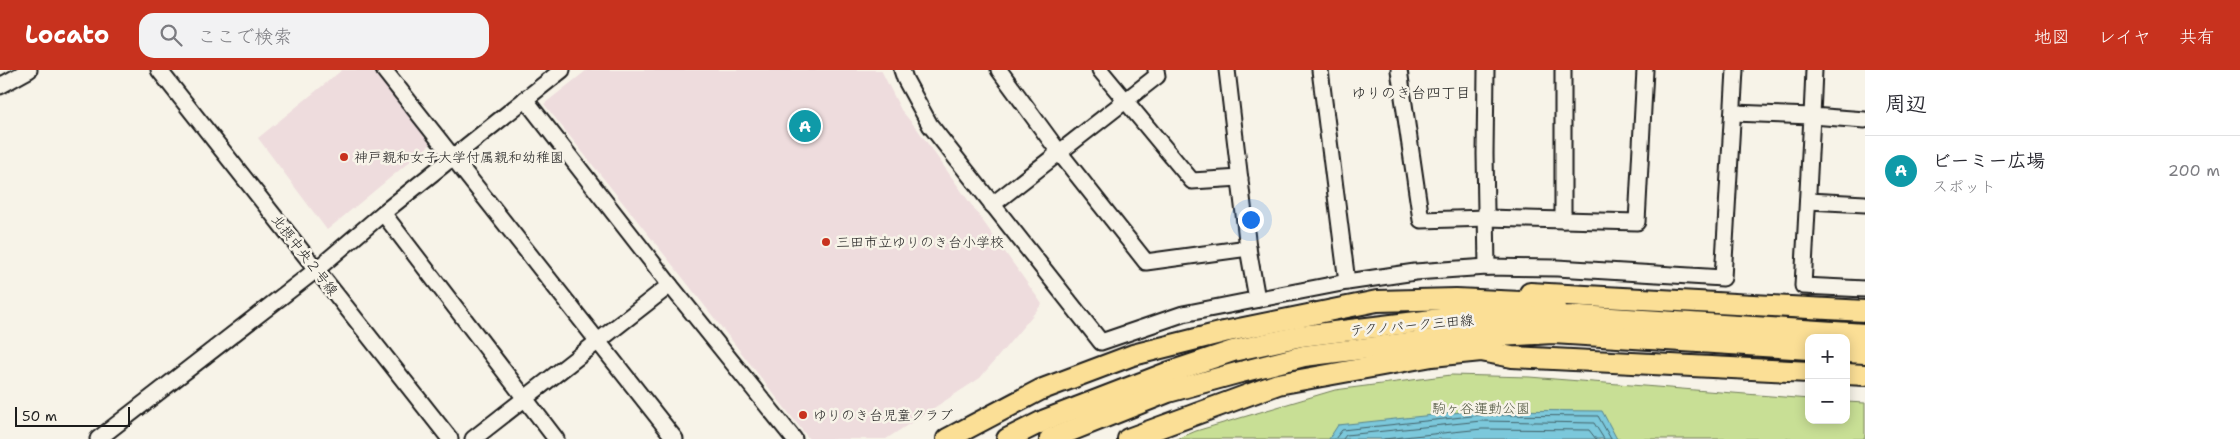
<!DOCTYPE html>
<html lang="ja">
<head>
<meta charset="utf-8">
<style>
	:root { --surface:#fff; --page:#f2f2f3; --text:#2b2b33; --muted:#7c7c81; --line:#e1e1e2; --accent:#c8321e }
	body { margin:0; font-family:"Shantell Sans","Klee One",sans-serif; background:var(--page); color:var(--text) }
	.controls { position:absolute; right:15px; bottom:15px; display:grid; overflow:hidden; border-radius:10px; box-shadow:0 2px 12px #0003 }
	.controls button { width:45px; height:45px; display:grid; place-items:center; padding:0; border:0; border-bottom:1px solid var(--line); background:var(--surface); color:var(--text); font:25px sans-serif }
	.scale { position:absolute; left:15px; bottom:12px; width:115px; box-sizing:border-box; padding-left:5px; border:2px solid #1c1c1c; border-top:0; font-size:14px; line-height:18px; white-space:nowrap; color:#1c1c1c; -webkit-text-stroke:4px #f7f3e8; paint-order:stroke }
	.you { position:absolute; left:1250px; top:149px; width:18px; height:18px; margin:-12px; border:4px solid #fff; border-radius:50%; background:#1a73e8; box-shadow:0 0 0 8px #1a73e833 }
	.badge { display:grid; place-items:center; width:32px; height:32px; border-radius:50%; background:var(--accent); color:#fff; font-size:16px; font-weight:700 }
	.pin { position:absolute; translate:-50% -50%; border:2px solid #fff; box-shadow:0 1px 5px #0006 }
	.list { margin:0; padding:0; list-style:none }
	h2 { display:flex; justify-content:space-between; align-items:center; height:65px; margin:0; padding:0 20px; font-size:21px }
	h2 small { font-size:16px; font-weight:400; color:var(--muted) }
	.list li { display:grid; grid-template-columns:32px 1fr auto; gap:15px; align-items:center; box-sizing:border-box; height:70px; padding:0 20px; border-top:1px solid var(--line) }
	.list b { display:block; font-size:19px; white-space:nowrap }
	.list p { margin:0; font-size:16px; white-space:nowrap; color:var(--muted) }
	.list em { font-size:16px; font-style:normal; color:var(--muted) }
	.icon { flex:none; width:28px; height:28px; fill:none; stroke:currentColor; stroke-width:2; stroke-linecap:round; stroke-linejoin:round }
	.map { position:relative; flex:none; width:1865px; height:369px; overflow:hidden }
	header { display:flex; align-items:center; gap:30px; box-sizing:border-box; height:70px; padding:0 25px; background:var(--accent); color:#fff }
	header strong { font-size:24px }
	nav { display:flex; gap:28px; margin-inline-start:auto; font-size:18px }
	.search { width:350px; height:45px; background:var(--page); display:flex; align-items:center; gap:12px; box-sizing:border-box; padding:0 18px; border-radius:15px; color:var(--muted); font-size:19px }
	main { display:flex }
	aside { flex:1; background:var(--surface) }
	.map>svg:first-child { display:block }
	.built { fill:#eedcdd }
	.green { fill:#c8df95; stroke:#727e58 }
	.water { fill:#7cc8db; stroke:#56838f }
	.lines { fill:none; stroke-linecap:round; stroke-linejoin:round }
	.shore { stroke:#426168; stroke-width:1 }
	.minor-casing { stroke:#1c1c1c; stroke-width:19 }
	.major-casing { stroke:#1c1c1c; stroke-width:24 }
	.minor { stroke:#f7f3e8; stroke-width:15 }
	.major { stroke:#fbdf96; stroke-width:20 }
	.poi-dot { fill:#c8321e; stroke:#f7f3e8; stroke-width:2 }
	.labels { text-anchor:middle; stroke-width:5; stroke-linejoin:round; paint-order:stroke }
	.poi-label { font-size:14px; fill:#1c1c1c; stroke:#f7f3e8; text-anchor:start }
	.street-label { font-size:14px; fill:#1c1c1c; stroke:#f7f3e8 }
	.park-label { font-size:14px; fill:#505640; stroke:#f7f3e8 }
	.neighbourhood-label { font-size:15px; fill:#1c1c1c; stroke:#f7f3e8 }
</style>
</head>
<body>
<header>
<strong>Locato</strong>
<div class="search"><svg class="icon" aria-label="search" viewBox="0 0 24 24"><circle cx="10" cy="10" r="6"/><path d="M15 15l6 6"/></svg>ここで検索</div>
<nav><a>地図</a><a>レイヤ</a><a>共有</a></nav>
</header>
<main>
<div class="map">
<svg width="1865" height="369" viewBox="0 0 1865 369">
	<rect width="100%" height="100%" fill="#f7f3e8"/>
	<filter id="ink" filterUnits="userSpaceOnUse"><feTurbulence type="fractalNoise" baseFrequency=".02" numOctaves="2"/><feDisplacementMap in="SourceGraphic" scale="10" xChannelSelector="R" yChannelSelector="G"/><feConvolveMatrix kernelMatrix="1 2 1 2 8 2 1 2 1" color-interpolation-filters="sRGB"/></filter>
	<g filter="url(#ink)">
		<g class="built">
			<polygon points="342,0 372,0 431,74 327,160 258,68"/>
			<polygon points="587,0 881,0 901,40 918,60 1042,234 980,308 886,369 809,369 679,203 544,34"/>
		</g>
		<polygon class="green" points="1451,305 1529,307 1809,329 1809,350 1846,350 1846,332 1865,333 1865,369 1177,369 1196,361 1335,320"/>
		<polygon class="water" points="1481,340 1602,341 1617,369 1329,369 1338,355"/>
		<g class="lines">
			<g class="shore">
				<polyline points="1335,369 1342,360 1481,345 1598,346 1611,369"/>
				<polyline points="1343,369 1346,365 1481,351 1594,353 1604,369"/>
				<polyline points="1384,369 1482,359 1589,360 1596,369"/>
			</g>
			<g class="minor-casing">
				<g id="minor">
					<polyline points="159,0 450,369"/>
					<polyline points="384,0 675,369"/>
					<polyline points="902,0 905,9 930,55 1101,272 1183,244 1347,212 1415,202 1487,197 1557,198 1723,208 1735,0"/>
					<polyline points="999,0 1059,82 1146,192 1248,178 1257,229"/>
					<polyline points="1100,0 1192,111 1240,108"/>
					<polyline points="1227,0 1248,178"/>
					<polyline points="1320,0 1347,212"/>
					<polyline points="1399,0 1421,150 1487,148 1637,152 1645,0"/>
					<polyline points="1486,0 1485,84 1487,197"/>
					<polyline points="1563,0 1563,150"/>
					<polyline points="1814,0 1812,46 1865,50"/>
					<polyline points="0,16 29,0"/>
					<polyline points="525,29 670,215 794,369"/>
					<polyline points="1733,43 1812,46 1803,216 1865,219"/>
					<polyline points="1808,131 1865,134"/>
					<polyline points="992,135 1157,6 1156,0"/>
					<polyline points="383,143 556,369"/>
					<polyline points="98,369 316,200 383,143 562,0"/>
					<polyline points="473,369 670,215"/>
				</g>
			</g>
			<g class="major-casing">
				<g id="major">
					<polyline points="1530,223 1865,241"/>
					<polyline points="1846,282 1865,283"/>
					<polyline points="1846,304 1865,305"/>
					<polyline points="947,369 1040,320 1133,285 1224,262 1377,231 1456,229 1541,233 1556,238"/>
					<polyline points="1007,369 1045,350 1167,303 1233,281 1301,266 1441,249 1580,246 1865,264"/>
					<polyline points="1050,369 1168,322 1237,303 1304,286 1441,269 1553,263 1809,279"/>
					<polyline points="1128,369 1278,314 1432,286 1481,281 1512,287 1809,302"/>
				</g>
			</g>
			<use href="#minor" class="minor"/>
			<use href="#major" class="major"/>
		</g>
	</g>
	<g class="poi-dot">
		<circle cx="344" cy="87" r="5"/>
		<circle cx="826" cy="172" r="5"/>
		<circle cx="803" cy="345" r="5"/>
	</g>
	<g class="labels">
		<g class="poi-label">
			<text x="354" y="92">神戸親和女子大学付属親和幼稚園</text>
			<text x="836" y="177">三田市立ゆりのき台小学校</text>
			<text x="813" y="350">ゆりのき台児童クラブ</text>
		</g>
		<g class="street-label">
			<text transform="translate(305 185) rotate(52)" y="5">北摂中央２号線</text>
			<text transform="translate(1412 255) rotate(-5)" y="5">テクノパーク三田線</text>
		</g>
		<g class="park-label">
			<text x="1481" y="343">駒ヶ谷運動公園</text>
		</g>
		<g class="neighbourhood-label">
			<text x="1411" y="28">ゆりのき台四丁目</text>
		</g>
	</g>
</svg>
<div class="controls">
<button>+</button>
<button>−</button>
</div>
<div class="scale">50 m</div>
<div class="you"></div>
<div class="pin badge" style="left:805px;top:56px;background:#0f9aa8">A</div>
</div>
<aside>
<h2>周辺<small></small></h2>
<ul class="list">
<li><span class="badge" style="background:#0f9aa8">A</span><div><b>ビーミー広場</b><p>スポット</p></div><em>200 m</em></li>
</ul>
</aside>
</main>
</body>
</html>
